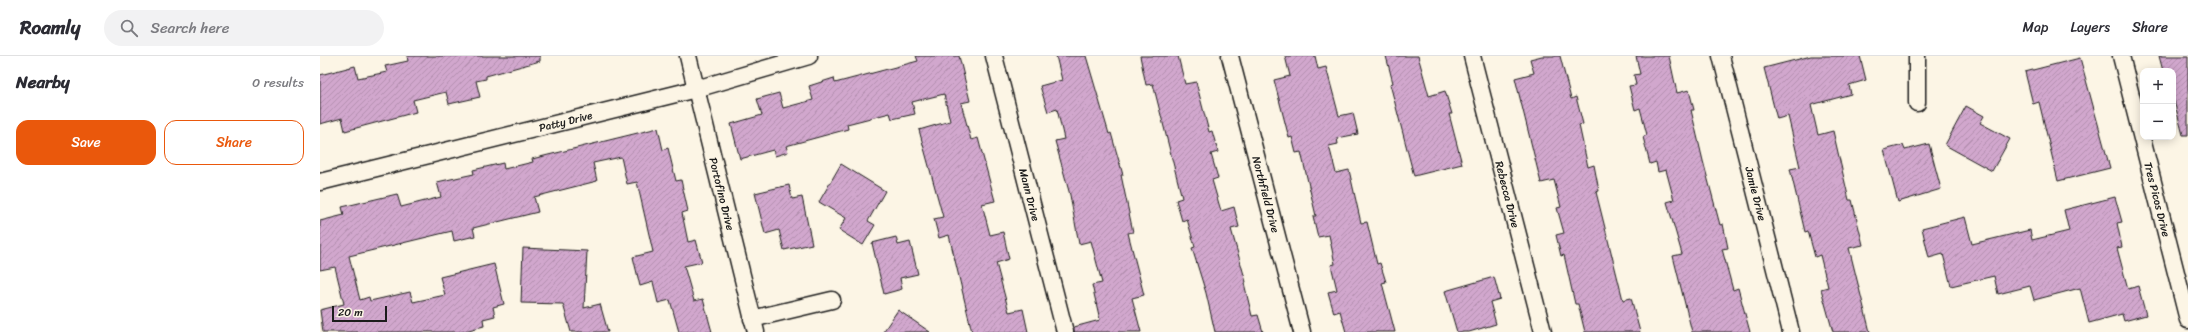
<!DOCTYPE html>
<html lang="en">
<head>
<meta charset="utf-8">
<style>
	:root { --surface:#fff; --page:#f2f2f3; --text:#2b2b33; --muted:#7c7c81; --line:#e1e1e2; --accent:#ea580c }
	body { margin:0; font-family:Sriracha,sans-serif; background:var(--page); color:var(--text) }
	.controls { position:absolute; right:12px; top:12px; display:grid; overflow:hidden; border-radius:8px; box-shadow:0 2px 10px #0003 }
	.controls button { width:36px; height:36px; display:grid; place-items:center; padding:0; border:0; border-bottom:1px solid var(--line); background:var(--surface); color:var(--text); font:20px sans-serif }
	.scale { position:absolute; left:12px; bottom:10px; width:55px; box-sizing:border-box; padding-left:4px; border:2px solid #1c1c1c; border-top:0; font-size:11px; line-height:14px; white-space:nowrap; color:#1c1c1c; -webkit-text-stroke:3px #fcf5e5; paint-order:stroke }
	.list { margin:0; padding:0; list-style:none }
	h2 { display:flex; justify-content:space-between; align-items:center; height:52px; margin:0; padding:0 16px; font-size:17px }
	h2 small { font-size:13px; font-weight:400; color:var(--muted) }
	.actions { display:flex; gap:8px; padding:12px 16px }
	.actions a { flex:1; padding:9px 0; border:1px solid var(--accent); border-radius:12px; text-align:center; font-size:14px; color:var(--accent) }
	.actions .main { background:var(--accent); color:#fff }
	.icon { flex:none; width:22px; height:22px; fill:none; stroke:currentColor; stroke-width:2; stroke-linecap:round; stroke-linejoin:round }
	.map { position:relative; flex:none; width:1868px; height:276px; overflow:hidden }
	header { display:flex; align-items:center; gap:24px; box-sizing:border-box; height:56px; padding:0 20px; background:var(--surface); border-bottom:1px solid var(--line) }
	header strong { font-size:19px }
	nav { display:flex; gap:22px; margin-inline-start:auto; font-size:14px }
	.search { width:280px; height:36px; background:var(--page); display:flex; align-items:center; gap:10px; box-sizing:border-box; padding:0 14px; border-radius:22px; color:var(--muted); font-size:15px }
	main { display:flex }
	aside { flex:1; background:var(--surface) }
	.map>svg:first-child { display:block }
	.building { fill:url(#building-hatch); stroke:#1c1c1c }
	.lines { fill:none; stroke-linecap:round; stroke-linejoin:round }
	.street-casing { stroke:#1c1c1c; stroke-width:19 }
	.street { stroke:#fcf5e5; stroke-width:16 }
	.labels { text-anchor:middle; stroke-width:3.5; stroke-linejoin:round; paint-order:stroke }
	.street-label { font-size:11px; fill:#1c1c1c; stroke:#fcf5e5 }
</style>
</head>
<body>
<header>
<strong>Roamly</strong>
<div class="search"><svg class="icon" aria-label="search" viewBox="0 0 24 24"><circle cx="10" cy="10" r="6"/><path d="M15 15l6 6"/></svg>Search here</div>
<nav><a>Map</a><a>Layers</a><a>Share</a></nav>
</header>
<main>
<aside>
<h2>Nearby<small>0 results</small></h2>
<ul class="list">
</ul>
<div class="actions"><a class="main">Save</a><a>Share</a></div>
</aside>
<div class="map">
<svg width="1868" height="276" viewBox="0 0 1868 276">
	<defs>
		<pattern id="building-hatch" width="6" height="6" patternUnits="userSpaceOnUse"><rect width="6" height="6" fill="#d1a7cd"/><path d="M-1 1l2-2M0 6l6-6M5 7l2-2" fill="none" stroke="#b38faf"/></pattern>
	</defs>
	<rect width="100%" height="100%" fill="#fcf5e5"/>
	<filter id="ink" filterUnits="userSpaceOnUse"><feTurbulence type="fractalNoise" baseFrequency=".025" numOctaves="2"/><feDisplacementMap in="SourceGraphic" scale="8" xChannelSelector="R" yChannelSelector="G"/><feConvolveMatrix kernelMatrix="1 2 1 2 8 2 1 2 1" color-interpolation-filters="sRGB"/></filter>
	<g filter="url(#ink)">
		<g class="building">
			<polygon points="87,0 220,0 220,5 166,20 166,23 156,25 160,41 129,48 126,36 93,44 96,56 25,75 22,62 0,68 0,19 35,10 38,22 67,16 65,10 88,5"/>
			<polygon points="596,0 639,0 650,45 641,47 651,84 658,82 675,145 662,148 670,179 683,176 689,203 676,207 689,256 703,253 708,276 652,276 629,179 619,182 614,163 623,161 599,74 630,65 624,38 592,46 595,58 572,63 570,57 527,68 528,73 466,90 468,96 455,100 453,94 420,103 411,68 442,59 437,43 459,37 463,52 493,44 489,30 514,22 515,27 598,5"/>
			<polygon points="736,0 766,0 789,78 791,77 803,119 801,119 813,176 808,177 824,239 812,242 821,276 754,276 754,271 780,264 772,229 782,227 771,185 759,188 750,139 735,85 744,83 737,53 728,56 720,30 742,24"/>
			<polygon points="820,0 858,0 865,28 876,26 889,76 892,75 898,96 891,98 898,122 892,124 901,155 914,151 919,171 911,173 926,226 924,227 932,260 938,259 943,276 895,276 886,237 872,192 875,191 867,163 862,165 856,144 862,142 833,28 826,29"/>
			<polygon points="965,0 995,0 998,13 1006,11 1019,60 1033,57 1038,78 1017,82 1018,88 1009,90 1016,117 1029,114 1041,167 1047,166 1057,208 1060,207 1066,226 1062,227 1075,276 1026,276 1020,255 1014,257 1008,236 1017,234 1011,209 1015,208 1009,179 998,181 993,160 996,160 981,96 976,97 972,81 969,82 954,24 970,20"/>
			<polygon points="1066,0 1098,0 1109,40 1125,35 1132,58 1129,58 1142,108 1094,120 1070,28 1073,27"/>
			<polygon points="1222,0 1240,0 1251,43 1256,41 1263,68 1259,69 1268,111 1274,109 1279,135 1276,136 1303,244 1311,242 1320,276 1265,276 1258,248 1255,248 1244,199 1241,200 1236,179 1244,177 1237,152 1241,151 1234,124 1221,127 1195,22 1214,17 1210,3"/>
			<polygon points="1316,0 1349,0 1357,37 1369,34 1374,54 1371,54 1383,105 1400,169 1403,168 1408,192 1402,193 1413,234 1418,232 1430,276 1372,276 1353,200 1362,198 1347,146 1354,144 1346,114 1338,116 1336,106 1330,108 1323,81 1327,79 1320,52 1315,54 1309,30 1316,29 1314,19 1320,18"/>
			<polygon points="1491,0 1540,0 1546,24 1529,29 1531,38 1491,49 1498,79 1513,75 1529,144 1532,144 1543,189 1529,192 1550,276 1513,276 1501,233 1508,231 1500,199 1495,201 1488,175 1485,176 1470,113 1480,111 1468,60 1457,63 1444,12"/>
			<polygon points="1839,0 1868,0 1868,79 1863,79 1853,41 1853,15 1843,15"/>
			<polygon points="1760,2 1790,112 1738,125 1719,46 1713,48 1705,16"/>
			<polygon points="1646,50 1664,60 1660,67 1690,83 1672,115 1625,89"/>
			<polygon points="338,72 343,94 348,92 356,125 361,124 368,155 362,157 368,186 376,184 382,206 364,210 374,245 383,243 392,276 359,276 350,244 338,247 333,226 320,230 313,201 333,196 317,126 307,128 301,101 273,107 277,125 214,141 218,156 153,172 155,180 134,185 132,175 29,200 40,244 49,241 50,245 90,236 93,246 125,239 120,221 174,208 184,248 173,251 175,260 163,263 164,270 141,276 3,276 0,254 24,248 15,211 0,214 0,165 24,159 22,151 77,138 81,151 121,141 117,126 154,118 153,114 183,107 184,113 213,106 212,103"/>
			<polygon points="1609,88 1621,133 1578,146 1564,94 1583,89 1585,94"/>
			<polygon points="521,108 565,135 548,165 555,169 543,189 519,174 526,162 499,146"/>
			<polygon points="469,129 472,143 482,141 492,188 464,194 459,174 445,178 435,137"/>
			<polygon points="1795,141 1802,166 1797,167 1802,191 1797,192 1808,233 1818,230 1826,259 1804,265 1802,258 1769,267 1760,232 1714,244 1710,230 1678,238 1674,220 1631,230 1623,198 1609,202 1602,172 1645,161 1652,188 1710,174 1712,184 1749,175 1744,154"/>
			<polygon points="576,181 578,189 590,186 598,218 580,222 582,233 564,238 552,187"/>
			<polygon points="203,192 267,195 264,252 280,248 288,276 251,276 243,248 201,247"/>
			<polygon points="1174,221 1180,243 1170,246 1176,268 1149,276 1137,276 1125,235"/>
			<polygon points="578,254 610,276 563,276"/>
		</g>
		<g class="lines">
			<g class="street-casing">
				<g id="street">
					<path id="s1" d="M368,0L436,276"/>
					<path id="s2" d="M674,0L745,276"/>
					<path id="s3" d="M910,0L982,276"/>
					<path id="s4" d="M1152,0L1223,276"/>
					<path id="s5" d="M1401,0L1471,276"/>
					<path id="s6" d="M1801,0L1868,264"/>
					<polyline points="1597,47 1597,0"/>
					<path id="s7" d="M0,126L376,33L489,0"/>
					<polyline points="432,263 512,244"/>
				</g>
			</g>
			<use href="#street" class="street"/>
		</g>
	</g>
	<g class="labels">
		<g class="street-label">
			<text dy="4" stroke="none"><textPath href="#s7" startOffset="253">Patty Drive</textPath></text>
			<text dy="4" stroke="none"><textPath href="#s1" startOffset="142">Portofino Drive</textPath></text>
			<text dy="4" stroke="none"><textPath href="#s2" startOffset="143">Mann Drive</textPath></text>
			<text dy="4" stroke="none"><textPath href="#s3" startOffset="143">Northfield Drive</textPath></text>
			<text dy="4" stroke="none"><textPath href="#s4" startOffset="143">Rebecca Drive</textPath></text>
			<text dy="4" stroke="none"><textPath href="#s5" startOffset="142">Jamie Drive</textPath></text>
			<text dy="4" stroke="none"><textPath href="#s6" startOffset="148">Tres Picos Drive</textPath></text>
		</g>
	</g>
</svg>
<div class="controls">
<button>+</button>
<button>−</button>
</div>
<div class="scale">20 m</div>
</div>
</main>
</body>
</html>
